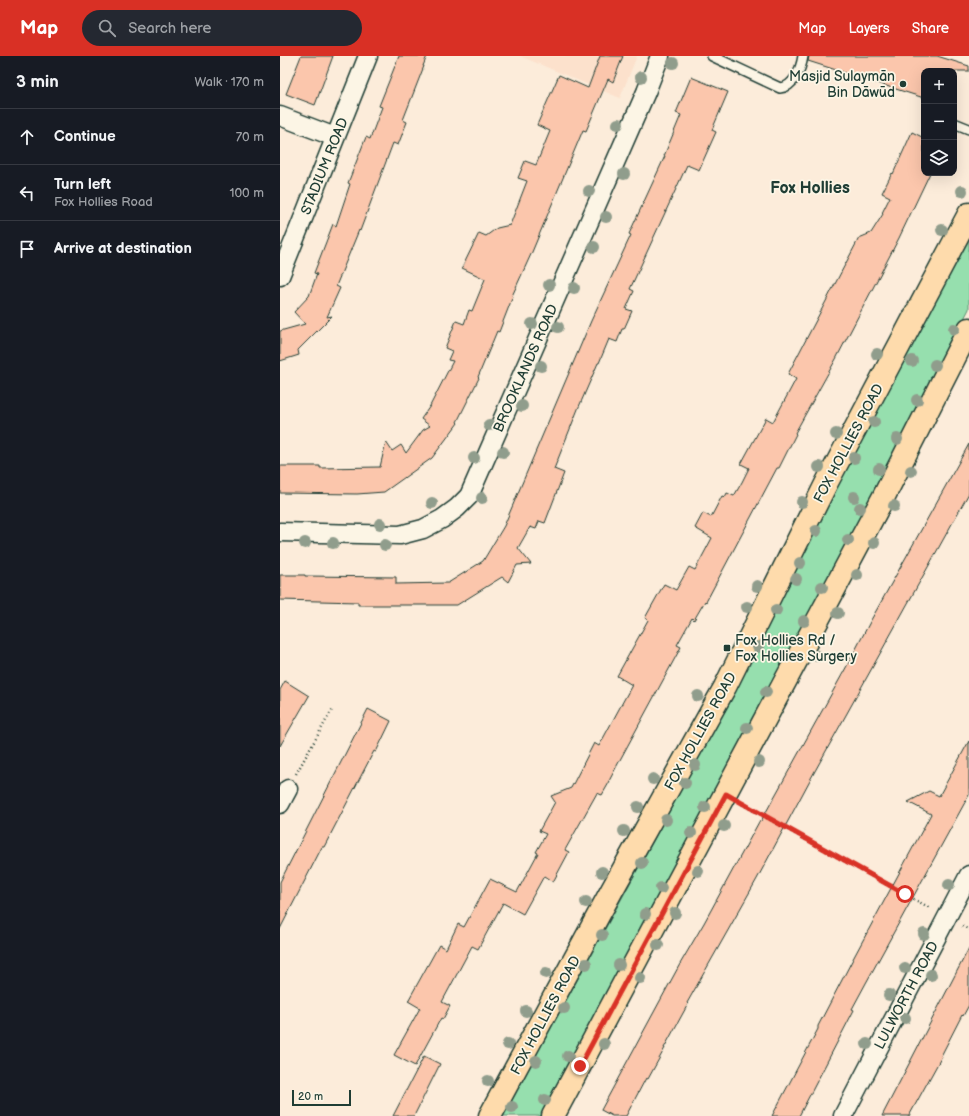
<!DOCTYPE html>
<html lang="en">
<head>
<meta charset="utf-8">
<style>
	:root { --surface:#171b24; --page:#242831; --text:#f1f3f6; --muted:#9ea1a6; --line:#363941; --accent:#d93025 }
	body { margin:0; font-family:"Balsamiq Sans",sans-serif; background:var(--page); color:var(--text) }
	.controls { position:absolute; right:12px; top:12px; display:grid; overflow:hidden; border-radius:8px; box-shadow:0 4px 16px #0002 }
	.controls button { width:36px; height:36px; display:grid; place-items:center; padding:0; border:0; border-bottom:1px solid var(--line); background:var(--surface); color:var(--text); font:20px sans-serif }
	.scale { position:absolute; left:12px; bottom:10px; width:59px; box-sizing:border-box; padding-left:4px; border:2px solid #1f3d34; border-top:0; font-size:11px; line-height:14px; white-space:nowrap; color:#1f3d34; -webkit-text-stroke:3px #fcf5e5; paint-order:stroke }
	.stop { position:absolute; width:12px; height:12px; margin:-9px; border:3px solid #d93025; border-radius:50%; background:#fff }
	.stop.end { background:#d93025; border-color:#fff; box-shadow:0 1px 4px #0008 }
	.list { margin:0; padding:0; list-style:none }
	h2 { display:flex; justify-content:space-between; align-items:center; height:52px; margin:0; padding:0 16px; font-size:17px }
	h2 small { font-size:13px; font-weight:400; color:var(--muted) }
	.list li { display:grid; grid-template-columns:26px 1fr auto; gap:12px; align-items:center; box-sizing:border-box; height:56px; padding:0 16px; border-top:1px solid var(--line) }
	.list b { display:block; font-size:15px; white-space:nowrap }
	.list p { margin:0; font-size:13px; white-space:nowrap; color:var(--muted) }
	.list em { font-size:13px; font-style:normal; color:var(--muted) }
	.icon { flex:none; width:22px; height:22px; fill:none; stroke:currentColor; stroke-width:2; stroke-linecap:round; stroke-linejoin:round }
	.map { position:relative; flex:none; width:689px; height:1060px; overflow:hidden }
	header { display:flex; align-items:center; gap:24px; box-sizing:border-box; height:56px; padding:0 20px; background:var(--accent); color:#fff }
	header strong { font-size:19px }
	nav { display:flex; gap:22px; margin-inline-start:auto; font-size:14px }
	.search { width:280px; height:36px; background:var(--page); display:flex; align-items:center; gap:10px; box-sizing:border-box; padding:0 14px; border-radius:22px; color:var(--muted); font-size:15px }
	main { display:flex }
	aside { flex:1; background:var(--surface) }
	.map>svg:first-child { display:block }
	.built { fill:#fce1cc }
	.green { fill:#96dfae; stroke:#5a8e71 }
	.building { fill:#fbc6ac; stroke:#1f3d34 }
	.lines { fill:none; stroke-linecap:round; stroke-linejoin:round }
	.service-casing { stroke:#1f3d34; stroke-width:12 }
	.minor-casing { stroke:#1f3d34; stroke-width:21 }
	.primary-casing { stroke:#1f3d34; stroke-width:25 }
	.path { stroke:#1f3d34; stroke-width:2.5; stroke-dasharray:1 3; stroke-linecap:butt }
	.service { stroke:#fcf5e5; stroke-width:9 }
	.minor { stroke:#fcf5e5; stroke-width:18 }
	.primary { stroke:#fedbac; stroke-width:22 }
	.tree { fill:#909d8c }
	.route { stroke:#d93025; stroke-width:5 }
	.poi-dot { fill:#1f3d34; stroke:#fcf5e5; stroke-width:1.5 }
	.labels { text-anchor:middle; stroke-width:3.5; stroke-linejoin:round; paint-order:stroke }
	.poi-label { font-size:14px; fill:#1f3d34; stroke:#fcf5e5; text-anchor:end }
	.street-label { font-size:14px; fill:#1f3d34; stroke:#fcf5e5 }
	.quarter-label { font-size:16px; font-weight:bold; fill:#1f3d34; stroke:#fcf5e5 }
</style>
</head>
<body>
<header>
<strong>Map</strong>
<div class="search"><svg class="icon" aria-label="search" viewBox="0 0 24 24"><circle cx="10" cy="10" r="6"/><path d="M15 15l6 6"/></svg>Search here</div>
<nav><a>Map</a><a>Layers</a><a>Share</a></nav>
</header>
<main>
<aside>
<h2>3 min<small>Walk · 170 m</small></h2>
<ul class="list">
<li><svg class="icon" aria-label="ahead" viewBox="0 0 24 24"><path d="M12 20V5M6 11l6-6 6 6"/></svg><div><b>Continue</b></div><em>70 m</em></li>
<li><svg class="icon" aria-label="left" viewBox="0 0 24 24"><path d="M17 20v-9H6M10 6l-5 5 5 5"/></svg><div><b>Turn left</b><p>Fox Hollies Road</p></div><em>100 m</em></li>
<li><svg class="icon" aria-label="arrive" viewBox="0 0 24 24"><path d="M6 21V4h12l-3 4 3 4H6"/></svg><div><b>Arrive at destination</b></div></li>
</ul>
</aside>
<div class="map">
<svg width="689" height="1060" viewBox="0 0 689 1060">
	<rect width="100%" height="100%" fill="#fcecda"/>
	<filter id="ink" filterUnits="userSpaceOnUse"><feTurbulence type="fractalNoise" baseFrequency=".025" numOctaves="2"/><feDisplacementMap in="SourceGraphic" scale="8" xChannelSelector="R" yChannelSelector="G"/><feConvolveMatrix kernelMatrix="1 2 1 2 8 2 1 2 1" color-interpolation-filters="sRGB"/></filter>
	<g filter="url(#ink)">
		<polygon class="built" points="240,0 357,0 340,42"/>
		<polygon class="green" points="689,180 689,253 571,481 261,1060 223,1060 437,668 557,431"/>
		<g class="building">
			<polygon points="21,0 53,0 35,49 6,38"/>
			<polygon points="119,0 147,0 143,10 144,10 123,64 127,66 118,89 113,87 80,175 79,174 56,230 60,232 47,261 52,260 18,294 19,299 0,305 0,275 25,268 14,256 29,240 37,218 34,217 53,168 56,170 70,128 68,127 86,81 90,83 102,51 99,50"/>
			<polygon points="320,0 343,0 333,26 328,23 306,75 303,74 252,196 232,240 233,240 219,276 217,275 198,321 199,322 177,366 178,367 152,402 104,436 77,438 0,437 0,410 40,410 40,412 100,411 106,386 112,395 121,389 126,397 143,374 150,370 141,363 150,350 173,305 168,304 172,295 165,292 176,265 184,268 189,254 192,255 205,223 182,212 199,177 206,180 217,172 230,169 247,125 238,122 245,105 256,109 270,75 257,69 279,19 308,32"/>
			<polygon points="529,0 657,0 689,10 689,15 644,15 644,42 528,5"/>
			<polygon points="411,21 448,36 432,74 436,76 419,114 407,109 350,233 354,235 346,253 352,255 344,273 342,273 337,286 329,283 319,307 318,307 298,353 274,413 284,417 265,467 259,465 256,473 250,471 238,492 251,508 237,509 228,526 222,521 177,549 78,549 78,546 0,544 0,519 25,519 25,520 116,521 116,528 168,527 203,505 224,470 311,265 351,179 349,178 385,100 384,100 401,59 396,57"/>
			<polygon points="632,76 644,82 644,117 650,117 619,182 556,303 515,377 516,378 499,412 497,412 426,546 425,545 414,564 412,562 397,589 401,591 341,702 329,725 330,725 322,739 317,737 285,794 289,796 273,826 264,820 243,858 223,847 198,893 192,890 162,946 170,950 163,963 161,962 135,1010 114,999 140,952 128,945 159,889 166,893 178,868 184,871 210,823 237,836 258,797 256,796 266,778 259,775 275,746 271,740 291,732 314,687 319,690 352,629 337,620 368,564 365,562 384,528 396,534 409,511 415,514 432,482 415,472 423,457 431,461 442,440 445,441 447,437 454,440 462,426 469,412 461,408 486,362 493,366 516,323 508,318 579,182 591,177 603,158 602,157 610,141 602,137 612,117 613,118"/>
			<polygon points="689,388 689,437 530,724 477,823 407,947 408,948 384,992 385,992 368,1023 366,1022 346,1060 332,1060 321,1054 400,908 424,867 480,764 481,765 568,608 591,564"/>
			<polygon points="5,625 29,640 0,690 0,634"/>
			<polygon points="88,653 111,665 96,696 94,695 44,791 42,791 0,873 0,826"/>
			<polygon points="689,685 689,739 586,927 572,953 574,954 519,1060 492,1060 538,973 538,970 575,899 651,758 628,746 649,735 659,740"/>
			<polygon points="689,892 689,949 683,960 682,959 661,1000 662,1000 629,1060 602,1060"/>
			<polygon points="144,1000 160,1008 134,1060 113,1060"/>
		</g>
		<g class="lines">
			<g class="service-casing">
				<g id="service">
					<path d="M432,0L500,32C514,31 521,13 523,0"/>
					<polyline points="674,67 689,73"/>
				</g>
			</g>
			<g class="minor-casing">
				<g id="minor">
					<polyline points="0,60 55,81"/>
					<polyline points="0,220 88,0"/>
					<polyline points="0,476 120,479 143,473 162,463 177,452 189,440 366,36 380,0"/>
					<polyline points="0,748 8,733"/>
					<polyline points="563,1060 689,819"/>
				</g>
			</g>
			<g class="primary-casing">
				<g id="primary">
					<polyline points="210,1060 332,834 445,631 546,428 689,158"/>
					<polyline points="273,1060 603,442 689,273"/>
				</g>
			</g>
			<g class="path">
				<polyline points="16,718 53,652"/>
				<polyline points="462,748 650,852"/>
				<polyline points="682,870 689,874"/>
			</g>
			<use href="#service" class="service"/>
			<use href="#minor" class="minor"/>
			<use href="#primary" class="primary"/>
		</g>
		<g class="tree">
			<circle cx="393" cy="7" r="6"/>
			<circle cx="361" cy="21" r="6"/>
			<circle cx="338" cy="68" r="6"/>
			<circle cx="344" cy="118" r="6"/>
			<circle cx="309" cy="135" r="6"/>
			<circle cx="682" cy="135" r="6"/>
			<circle cx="326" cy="161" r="6"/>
			<circle cx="662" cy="174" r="6"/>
			<circle cx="314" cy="191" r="6"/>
			<circle cx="269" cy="229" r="6"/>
			<circle cx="294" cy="232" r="6"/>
			<circle cx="252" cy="268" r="6"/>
			<circle cx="278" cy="271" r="6"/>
			<circle cx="674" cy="273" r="6"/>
			<circle cx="597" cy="298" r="6"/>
			<circle cx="632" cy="305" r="6"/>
			<circle cx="655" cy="309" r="6"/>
			<circle cx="261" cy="310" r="6"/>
			<circle cx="637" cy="344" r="6"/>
			<circle cx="242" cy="350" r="6"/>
			<circle cx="594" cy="366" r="6"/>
			<circle cx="209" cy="369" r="6"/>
			<circle cx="556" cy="378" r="6"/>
			<circle cx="617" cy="383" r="6"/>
			<circle cx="223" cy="396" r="6"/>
			<circle cx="194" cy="402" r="6"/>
			<circle cx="574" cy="402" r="6"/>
			<circle cx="539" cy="411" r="6"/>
			<circle cx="599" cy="413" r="6"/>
			<circle cx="631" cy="415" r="6"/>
			<circle cx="574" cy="441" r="6"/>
			<circle cx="202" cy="442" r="6"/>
			<circle cx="522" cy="446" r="6"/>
			<circle cx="152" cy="447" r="6"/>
			<circle cx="614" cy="450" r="6"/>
			<circle cx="580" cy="452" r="6"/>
			<circle cx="100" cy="468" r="6"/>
			<circle cx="536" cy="475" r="6"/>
			<circle cx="568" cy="484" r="6"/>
			<circle cx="25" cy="487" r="6"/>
			<circle cx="53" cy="487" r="6"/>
			<circle cx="594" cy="487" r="6"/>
			<circle cx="105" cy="489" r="6"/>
			<circle cx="520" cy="507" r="6"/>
			<circle cx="577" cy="519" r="6"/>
			<circle cx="516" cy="523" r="6"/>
			<circle cx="477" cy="530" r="6"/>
			<circle cx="542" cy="531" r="6"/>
			<circle cx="467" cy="551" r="6"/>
			<circle cx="496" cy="554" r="6"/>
			<circle cx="558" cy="557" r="6"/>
			<circle cx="524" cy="565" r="6"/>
			<circle cx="478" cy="591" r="6"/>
			<circle cx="505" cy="599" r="6"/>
			<circle cx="537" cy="600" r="6"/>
			<circle cx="486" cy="636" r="6"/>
			<circle cx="418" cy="640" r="6"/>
			<circle cx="467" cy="672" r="6"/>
			<circle cx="479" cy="706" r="6"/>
			<circle cx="415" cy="709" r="6"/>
			<circle cx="373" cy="723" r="6"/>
			<circle cx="405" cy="727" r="6"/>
			<circle cx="358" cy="751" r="6"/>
			<circle cx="425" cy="751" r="6"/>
			<circle cx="386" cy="764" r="6"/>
			<circle cx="444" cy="770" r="6"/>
			<circle cx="344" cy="775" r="6"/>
			<circle cx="411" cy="777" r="6"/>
			<circle cx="362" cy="807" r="6"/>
			<circle cx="418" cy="815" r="6"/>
			<circle cx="322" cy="816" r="6"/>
			<circle cx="669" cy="829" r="6"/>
			<circle cx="381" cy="832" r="6"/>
			<circle cx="306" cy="846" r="6"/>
			<circle cx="395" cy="857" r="6"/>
			<circle cx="365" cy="858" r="6"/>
			<circle cx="644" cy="878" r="6"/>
			<circle cx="322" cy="879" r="6"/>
			<circle cx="378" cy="889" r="6"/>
			<circle cx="306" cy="908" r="6"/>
			<circle cx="339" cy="909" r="6"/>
			<circle cx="625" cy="912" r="6"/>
			<circle cx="266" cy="917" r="6"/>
			<circle cx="651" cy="919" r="6"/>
			<circle cx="360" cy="922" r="6"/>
			<circle cx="609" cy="939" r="6"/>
			<circle cx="284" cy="952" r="6"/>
			<circle cx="246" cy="955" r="6"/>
			<circle cx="625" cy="962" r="6"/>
			<circle cx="228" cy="988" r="6"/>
			<circle cx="324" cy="988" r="6"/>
			<circle cx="587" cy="988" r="6"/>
			<circle cx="288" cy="1000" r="6"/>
			<circle cx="256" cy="1005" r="6"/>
			<circle cx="208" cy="1025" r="6"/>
			<circle cx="265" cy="1044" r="6"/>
			<circle cx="232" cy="1051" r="6"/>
		</g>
	</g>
	<g class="lines" filter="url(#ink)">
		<polyline class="route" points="300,1010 446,738 625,838"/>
	</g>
	<g class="poi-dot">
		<circle cx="623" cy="28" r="4"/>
		<rect x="443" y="588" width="8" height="8" rx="2"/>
	</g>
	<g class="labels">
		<g class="poi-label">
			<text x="615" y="25">Masjid Sulaymān<tspan x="615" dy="16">Bin Dāwūd</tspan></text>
			<text x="455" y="589" text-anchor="start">Fox Hollies Rd /<tspan x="455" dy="16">Fox Hollies Surgery</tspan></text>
		</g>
		<g class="street-label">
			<text transform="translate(44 110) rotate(-68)" y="5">STADIUM ROAD</text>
			<text transform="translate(245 312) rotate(-66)" y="5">BROOKLANDS ROAD</text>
			<text transform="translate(568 387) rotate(-62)" y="5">FOX HOLLIES ROAD</text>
			<text transform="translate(420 675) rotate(-61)" y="5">FOX HOLLIES ROAD</text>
			<text transform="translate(626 939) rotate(-62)" y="5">LULWORTH ROAD</text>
			<text transform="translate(265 959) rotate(-62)" y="5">FOX HOLLIES ROAD</text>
		</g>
		<g class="quarter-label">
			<text x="530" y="137">Fox Hollies</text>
		</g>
	</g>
</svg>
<div class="controls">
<button>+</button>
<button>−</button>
<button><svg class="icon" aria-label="layers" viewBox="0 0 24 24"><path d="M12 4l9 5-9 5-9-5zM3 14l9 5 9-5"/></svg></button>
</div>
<div class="scale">20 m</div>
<div class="stop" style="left:625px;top:838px"></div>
<div class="stop end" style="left:300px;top:1010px"></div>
</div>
</main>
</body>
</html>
